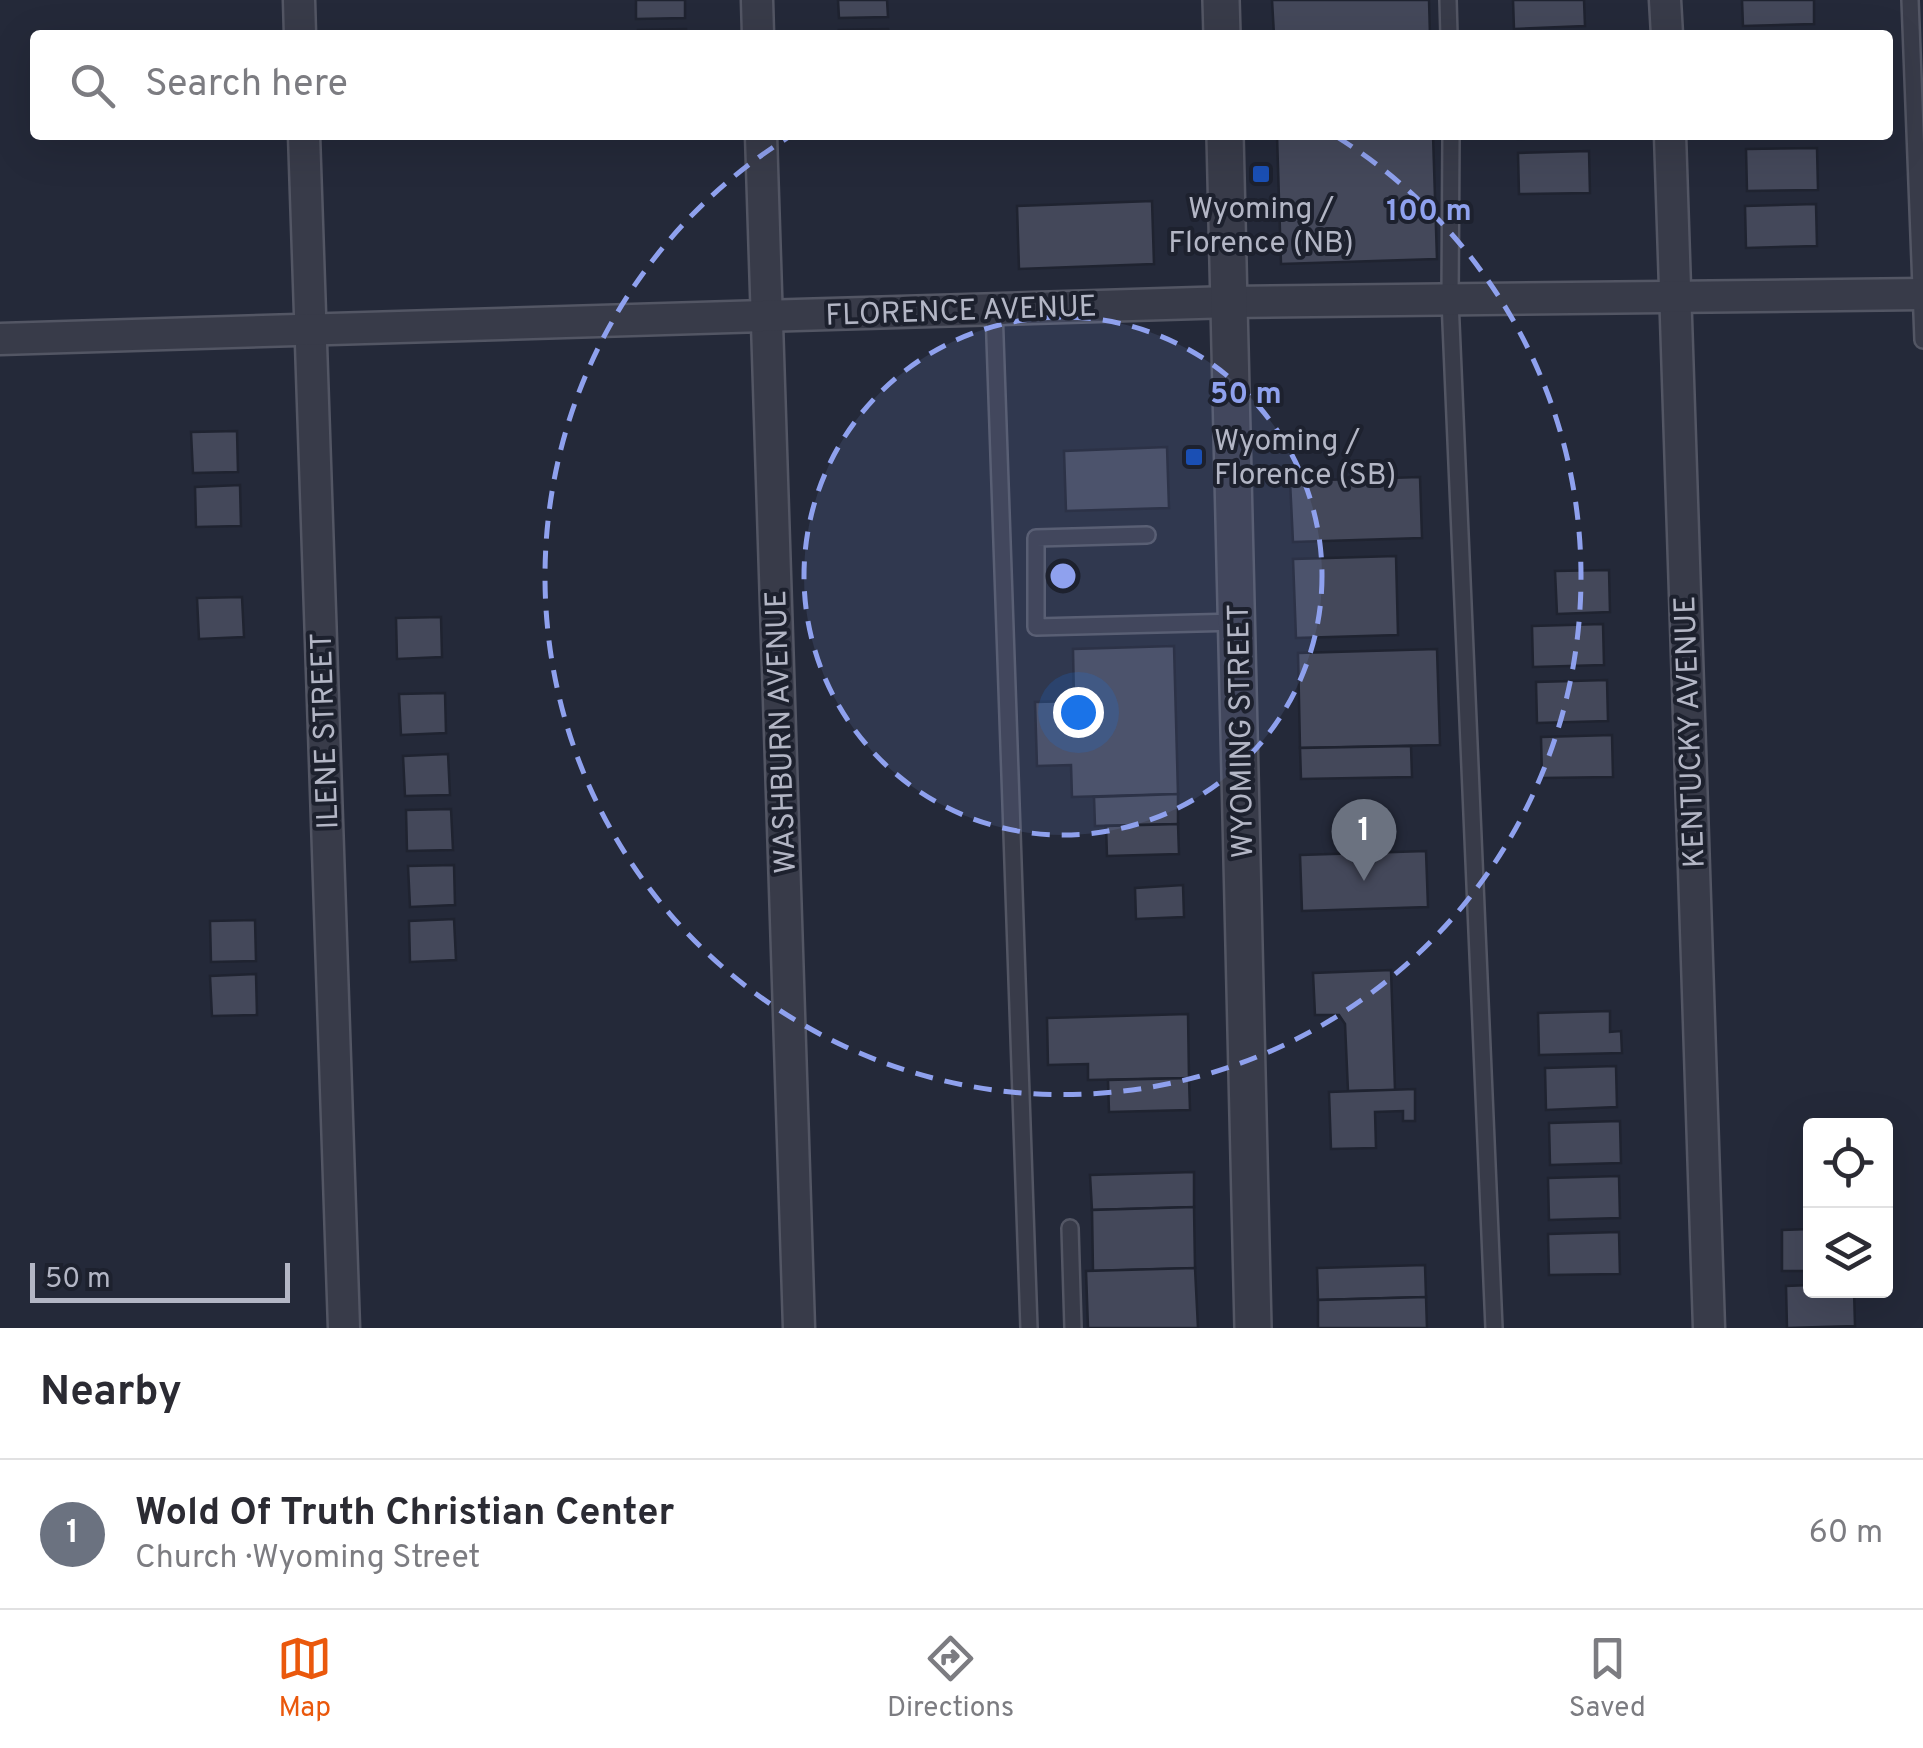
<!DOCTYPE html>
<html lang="en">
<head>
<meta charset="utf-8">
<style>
	:root { --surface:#fff; --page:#f2f2f3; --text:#2b2b33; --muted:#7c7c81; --line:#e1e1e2; --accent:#ea580c }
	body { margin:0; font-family:Overpass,sans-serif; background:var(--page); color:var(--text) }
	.controls { position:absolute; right:30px; bottom:30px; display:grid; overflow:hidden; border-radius:10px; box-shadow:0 10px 40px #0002 }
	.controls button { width:90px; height:90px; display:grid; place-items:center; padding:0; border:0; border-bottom:2px solid var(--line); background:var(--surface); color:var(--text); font:50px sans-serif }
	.scale { position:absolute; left:30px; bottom:25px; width:260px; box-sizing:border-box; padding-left:10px; border:5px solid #b3b6c5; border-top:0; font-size:28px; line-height:35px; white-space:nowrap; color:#b3b6c5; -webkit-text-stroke:8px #1d212e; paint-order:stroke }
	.you { position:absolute; left:1078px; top:712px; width:35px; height:35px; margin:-25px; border:8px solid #fff; border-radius:50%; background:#1a73e8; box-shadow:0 0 0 15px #1a73e833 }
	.badge { display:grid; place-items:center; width:65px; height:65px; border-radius:50%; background:var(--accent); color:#fff; font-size:32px; font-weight:700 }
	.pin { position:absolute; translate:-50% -82px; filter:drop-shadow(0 2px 5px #0008) }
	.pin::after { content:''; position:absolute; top:52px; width:35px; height:30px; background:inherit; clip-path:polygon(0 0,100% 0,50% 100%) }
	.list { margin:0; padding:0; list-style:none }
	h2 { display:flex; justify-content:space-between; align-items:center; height:130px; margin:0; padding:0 40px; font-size:42px }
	h2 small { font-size:32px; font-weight:400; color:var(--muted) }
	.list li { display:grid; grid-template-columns:65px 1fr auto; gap:30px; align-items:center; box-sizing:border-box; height:150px; padding:0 40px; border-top:2px solid var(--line) }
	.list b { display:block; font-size:38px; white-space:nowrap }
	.list p { margin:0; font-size:32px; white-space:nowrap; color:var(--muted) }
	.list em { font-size:32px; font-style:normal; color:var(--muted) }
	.icon { flex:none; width:55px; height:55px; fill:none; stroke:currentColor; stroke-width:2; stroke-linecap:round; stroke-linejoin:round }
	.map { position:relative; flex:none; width:1923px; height:1328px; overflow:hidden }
	.search { position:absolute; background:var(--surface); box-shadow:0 10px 40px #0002; left:30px; right:30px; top:30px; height:110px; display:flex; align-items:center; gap:25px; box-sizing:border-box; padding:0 35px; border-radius:10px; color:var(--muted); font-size:38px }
	.sheet { height:280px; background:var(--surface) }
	nav { display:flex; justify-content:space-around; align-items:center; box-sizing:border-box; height:140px; border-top:2px solid var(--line); background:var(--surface); font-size:28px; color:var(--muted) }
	nav a { display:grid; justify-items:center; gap:5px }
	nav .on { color:var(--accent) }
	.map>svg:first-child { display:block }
	.building { fill:#44485a; stroke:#1f2330; stroke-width:2.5 }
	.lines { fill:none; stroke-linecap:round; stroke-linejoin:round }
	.service-casing { stroke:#535664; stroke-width:20 }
	.minor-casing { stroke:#535664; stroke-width:35 }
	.tertiary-casing { stroke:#535664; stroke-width:40 }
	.service { stroke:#383b49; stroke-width:15 }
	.minor { stroke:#383b49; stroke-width:30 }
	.tertiary { stroke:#383b49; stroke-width:35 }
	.ring { fill:none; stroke:#8fa1ee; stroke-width:5; stroke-dasharray:18 12 }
	.transit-dot { fill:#1a4fb4; stroke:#1d212e; stroke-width:4 }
	.labels { text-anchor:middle; stroke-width:8; stroke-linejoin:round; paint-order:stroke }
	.poi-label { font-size:30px; fill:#b3b6c5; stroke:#1d212e }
	.street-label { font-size:30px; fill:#b3b6c5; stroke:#1d212e }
	.centre { fill:#8fa1ee; stroke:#1d212e; stroke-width:5 }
	.ring-label { font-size:30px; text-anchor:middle; font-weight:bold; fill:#8fa1ee; stroke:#1d212e; stroke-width:8; stroke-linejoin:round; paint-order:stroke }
</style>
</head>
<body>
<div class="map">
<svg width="1923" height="1328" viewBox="0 0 1923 1328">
	<rect width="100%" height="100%" fill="#242939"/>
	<g class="building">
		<polygon points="636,0 685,0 685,18 636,19"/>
		<polygon points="838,0 887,0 888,17 839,18"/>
		<polygon points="1272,0 1429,0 1430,35 1274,35"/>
		<polygon points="1513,0 1584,0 1585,26 1514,29"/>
		<polygon points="1742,0 1814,0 1814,24 1743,26"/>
		<polygon points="686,29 686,35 638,35 638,30"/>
		<polygon points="888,29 889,35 840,35 839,30"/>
		<polygon points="1277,135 1433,135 1437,259 1281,264"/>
		<polygon points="1518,135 1588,135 1588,137 1518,139"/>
		<polygon points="1817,148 1818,190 1747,191 1746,149"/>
		<polygon points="1589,151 1590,193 1519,194 1518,153"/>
		<polygon points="1152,201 1154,264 1019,269 1017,206"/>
		<polygon points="1816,204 1817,246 1746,248 1745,206"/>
		<polygon points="237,431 238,472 193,473 191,432"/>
		<polygon points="1167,447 1169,508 1066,511 1064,451"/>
		<polygon points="1420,477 1422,538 1293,542 1290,481"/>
		<polygon points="240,485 241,526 196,527 195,487"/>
		<polygon points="1396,556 1398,635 1296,638 1293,559"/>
		<polygon points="1609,570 1610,612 1557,614 1555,571"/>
		<polygon points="242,597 244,637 199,639 197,598"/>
		<polygon points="441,617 442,657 397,659 396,618"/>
		<polygon points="1603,624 1604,665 1533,667 1532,626"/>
		<polygon points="1174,646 1178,794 1072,797 1071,765 1037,766 1035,702 1074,701 1073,649"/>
		<polygon points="1437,649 1440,745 1300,748 1298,653"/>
		<polygon points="1607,680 1608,721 1537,723 1536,682"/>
		<polygon points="445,693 446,733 401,735 399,694"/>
		<polygon points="1612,735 1613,777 1542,778 1541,737"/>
		<polygon points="1411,746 1412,777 1301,779 1300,748"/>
		<polygon points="448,754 450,795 405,796 403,756"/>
		<polygon points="1178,794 1178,824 1095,826 1094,797"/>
		<polygon points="451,809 453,850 407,851 406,810"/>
		<polygon points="1178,824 1179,854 1107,856 1106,826"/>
		<polygon points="1426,851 1428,907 1302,911 1300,855"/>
		<polygon points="454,865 455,905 410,907 408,866"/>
		<polygon points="1183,885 1184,917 1136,919 1135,888"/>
		<polygon points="454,919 456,960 410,962 409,921"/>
		<polygon points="255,920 256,961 211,962 210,921"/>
		<polygon points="1391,970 1395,1090 1348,1091 1345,1024 1339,1015 1315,1015 1313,973"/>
		<polygon points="256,974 257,1015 212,1016 210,976"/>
		<polygon points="1610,1011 1610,1032 1621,1031 1622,1053 1539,1055 1538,1013"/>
		<polygon points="1188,1014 1189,1078 1088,1080 1088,1064 1048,1065 1047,1018"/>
		<polygon points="1616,1066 1617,1107 1546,1110 1545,1068"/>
		<polygon points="1189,1078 1190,1110 1109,1112 1108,1080"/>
		<polygon points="1415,1089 1415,1121 1403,1121 1403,1111 1375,1112 1376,1148 1331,1149 1329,1092"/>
		<polygon points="1620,1121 1621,1163 1550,1165 1549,1123"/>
		<polygon points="1194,1172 1194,1207 1092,1210 1090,1175"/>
		<polygon points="1619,1176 1620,1218 1549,1220 1548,1178"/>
		<polygon points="1194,1207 1195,1268 1093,1271 1092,1210"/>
		<polygon points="1810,1229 1810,1271 1782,1271 1782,1230"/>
		<polygon points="1619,1232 1620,1274 1549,1275 1548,1234"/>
		<polygon points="1425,1265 1426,1297 1318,1300 1317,1268"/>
		<polygon points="1195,1268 1198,1328 1088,1328 1086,1271"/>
		<polygon points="1810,1285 1810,1290 1854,1290 1855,1326 1787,1328 1786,1286"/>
		<polygon points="1426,1297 1427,1328 1318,1328 1318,1300"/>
	</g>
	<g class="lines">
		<g class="service-casing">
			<g id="service">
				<polyline points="1448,0 1449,35"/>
				<polyline points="1910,0 1923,340"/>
				<polyline points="1451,135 1450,300 1494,1328"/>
				<polyline points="994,309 1029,1328"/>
				<polyline points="1147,535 1036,538 1036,627 1238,622"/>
				<polyline points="1070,1228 1073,1328"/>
			</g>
		</g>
		<g class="minor-casing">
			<g id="minor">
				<polyline points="299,0 300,35"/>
				<polyline points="757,0 758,35"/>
				<polyline points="1665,0 1667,35"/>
				<polyline points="304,135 344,1328"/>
				<polyline points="761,135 799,1328"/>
				<polyline points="1670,135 1709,1328"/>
				<polyline points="0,339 1231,302 1923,294"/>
			</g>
		</g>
		<g class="tertiary-casing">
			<g id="tertiary">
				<polyline points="1221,0 1222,35"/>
				<polyline points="1225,135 1253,1328"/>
			</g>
		</g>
		<use href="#service" class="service"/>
		<use href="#minor" class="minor"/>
		<use href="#tertiary" class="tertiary"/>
	</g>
	<circle cx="1063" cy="576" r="259" fill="#8fa1ee" fill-opacity=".12"/>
	<g class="ring">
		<circle cx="1063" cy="576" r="259"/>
		<path d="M1337 137A518 518 0 1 1 789 137"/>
	</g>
	<g class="transit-dot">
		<rect x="1251" y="164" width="20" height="20" rx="5"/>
		<rect x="1184" y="447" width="20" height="20" rx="5"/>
	</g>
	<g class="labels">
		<g class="poi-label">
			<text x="1261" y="218">Wyoming /<tspan x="1261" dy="34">Florence (NB)</tspan></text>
			<text x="1214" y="450" text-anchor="start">Wyoming /<tspan x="1214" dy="34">Florence (SB)</tspan></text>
		</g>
		<g class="street-label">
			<text transform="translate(961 310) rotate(-2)" y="10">FLORENCE AVENUE</text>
			<text transform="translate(324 731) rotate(-92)" y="10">ILENE STREET</text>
			<text transform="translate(1240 731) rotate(-91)" y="10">WYOMING STREET</text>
			<text transform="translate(780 732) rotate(-92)" y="10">WASHBURN AVENUE</text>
			<text transform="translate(1689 732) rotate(-92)" y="10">KENTUCKY AVENUE</text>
		</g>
	</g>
	<circle cx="1063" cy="576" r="15" class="centre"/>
	<g class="ring-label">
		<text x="1429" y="220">100 m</text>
		<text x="1246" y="403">50 m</text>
	</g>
</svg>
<div class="controls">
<button><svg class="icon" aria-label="locate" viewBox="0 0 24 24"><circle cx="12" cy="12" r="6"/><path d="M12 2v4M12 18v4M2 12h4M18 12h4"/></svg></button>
<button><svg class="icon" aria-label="layers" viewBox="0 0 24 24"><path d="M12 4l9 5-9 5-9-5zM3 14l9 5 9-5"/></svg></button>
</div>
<div class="scale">50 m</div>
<div class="you"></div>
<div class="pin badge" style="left:1364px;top:881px;background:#6b7280">1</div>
<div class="search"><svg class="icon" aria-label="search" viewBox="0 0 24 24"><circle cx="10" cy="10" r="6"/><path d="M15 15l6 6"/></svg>Search here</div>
</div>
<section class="sheet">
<h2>Nearby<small></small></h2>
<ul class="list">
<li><span class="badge" style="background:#6b7280">1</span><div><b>Wold Of Truth Christian Center</b><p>Church · Wyoming Street</p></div><em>60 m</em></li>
</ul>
</section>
<nav>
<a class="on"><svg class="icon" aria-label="map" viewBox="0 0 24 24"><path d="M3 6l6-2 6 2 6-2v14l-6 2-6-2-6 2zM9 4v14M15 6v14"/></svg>Map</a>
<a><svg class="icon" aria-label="directions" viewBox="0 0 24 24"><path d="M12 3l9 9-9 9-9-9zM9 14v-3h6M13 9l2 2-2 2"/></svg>Directions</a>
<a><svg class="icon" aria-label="saved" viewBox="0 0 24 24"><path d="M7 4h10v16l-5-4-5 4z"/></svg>Saved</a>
</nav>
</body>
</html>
